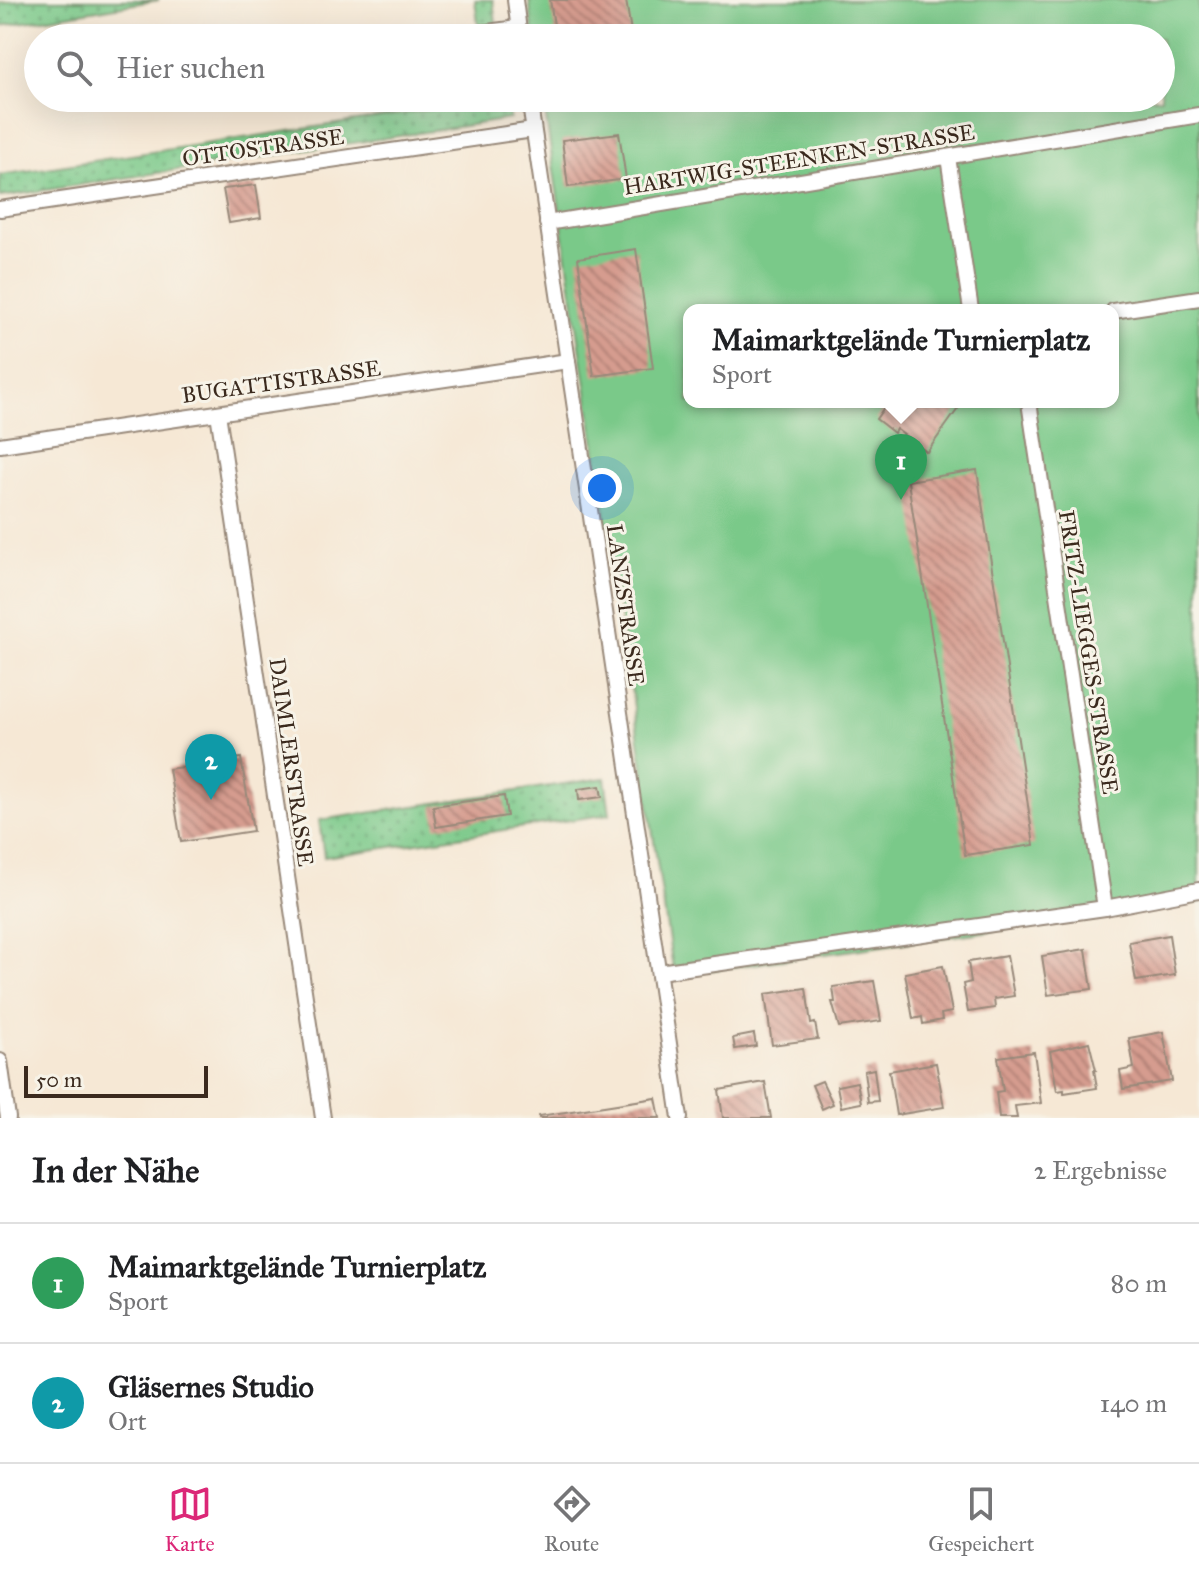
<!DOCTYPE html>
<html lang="de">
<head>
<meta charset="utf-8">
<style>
	:root { --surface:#fff; --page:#f2f2f2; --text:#202124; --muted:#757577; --line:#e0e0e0; --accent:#db2777 }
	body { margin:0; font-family:"IM FELL Great Primer",serif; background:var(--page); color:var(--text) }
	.scale { position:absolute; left:24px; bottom:20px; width:184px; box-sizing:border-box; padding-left:8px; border:4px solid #3b2a1e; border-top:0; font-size:22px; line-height:28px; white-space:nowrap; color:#3b2a1e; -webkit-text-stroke:6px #f7f3e8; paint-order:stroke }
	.you { position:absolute; left:602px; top:488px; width:28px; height:28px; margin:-20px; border:6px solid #fff; border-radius:50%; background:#1a73e8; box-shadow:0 0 0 12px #1a73e833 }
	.badge { display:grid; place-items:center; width:52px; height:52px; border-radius:50%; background:var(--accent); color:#fff; font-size:26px; font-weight:700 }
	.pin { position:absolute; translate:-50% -66px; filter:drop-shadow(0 2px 4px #0008) }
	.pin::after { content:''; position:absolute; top:42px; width:28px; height:24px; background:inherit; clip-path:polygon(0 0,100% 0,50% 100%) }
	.popup { position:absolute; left:683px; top:304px; width:436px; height:104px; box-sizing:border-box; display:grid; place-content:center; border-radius:16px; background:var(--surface); filter:drop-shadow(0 2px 6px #0005); font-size:26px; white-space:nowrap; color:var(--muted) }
	.popup b { font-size:30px; color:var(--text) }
	.popup::after { content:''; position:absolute; left:50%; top:100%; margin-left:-16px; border:16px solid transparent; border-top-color:var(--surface) }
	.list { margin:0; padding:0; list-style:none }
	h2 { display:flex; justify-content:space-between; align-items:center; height:104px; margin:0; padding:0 32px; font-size:34px }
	h2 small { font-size:26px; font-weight:400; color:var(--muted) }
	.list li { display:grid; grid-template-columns:52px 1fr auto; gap:24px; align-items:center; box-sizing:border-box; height:120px; padding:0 32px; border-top:2px solid var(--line) }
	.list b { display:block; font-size:30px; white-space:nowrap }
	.list p { margin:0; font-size:26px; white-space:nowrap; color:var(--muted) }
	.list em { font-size:26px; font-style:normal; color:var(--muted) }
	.icon { flex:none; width:44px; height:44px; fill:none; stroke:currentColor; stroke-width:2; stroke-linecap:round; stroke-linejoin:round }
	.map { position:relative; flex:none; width:1199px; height:1118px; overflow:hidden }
	.search { position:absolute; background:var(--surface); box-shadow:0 8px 32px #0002; left:24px; right:24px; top:24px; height:88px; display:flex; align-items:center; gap:20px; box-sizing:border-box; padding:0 28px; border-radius:44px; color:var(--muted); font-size:30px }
	.sheet { height:344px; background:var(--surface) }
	nav { display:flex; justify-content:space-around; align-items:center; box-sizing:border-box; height:112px; border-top:2px solid var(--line); background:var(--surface); font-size:22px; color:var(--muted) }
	nav a { display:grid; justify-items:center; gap:4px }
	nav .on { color:var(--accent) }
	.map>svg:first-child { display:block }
	.grass { fill:url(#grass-dots); stroke:#5a7a54; stroke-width:2 }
	.pitch { fill:#7ac989; stroke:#5a7a54; stroke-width:2; fill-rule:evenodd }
	.building { fill:url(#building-back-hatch) }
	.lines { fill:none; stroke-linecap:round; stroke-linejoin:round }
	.lane-casing { stroke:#98897a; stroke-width:18 }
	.lane { stroke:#fff; stroke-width:14 }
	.labels { text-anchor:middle; stroke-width:6; stroke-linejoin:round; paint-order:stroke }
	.street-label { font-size:22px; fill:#3b2a1e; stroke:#f7f3e8 }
</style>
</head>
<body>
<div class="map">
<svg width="1199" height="1118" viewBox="0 0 1199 1118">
	<defs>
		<pattern id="grass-dots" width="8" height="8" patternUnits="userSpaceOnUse" patternTransform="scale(2)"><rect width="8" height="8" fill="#7ac989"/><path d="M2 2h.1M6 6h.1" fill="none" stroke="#65a36f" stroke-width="1.8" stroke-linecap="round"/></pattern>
		<pattern id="building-back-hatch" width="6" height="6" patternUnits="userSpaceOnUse" patternTransform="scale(2)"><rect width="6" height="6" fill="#d69c8f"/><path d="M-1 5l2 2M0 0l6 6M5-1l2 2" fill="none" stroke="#af7f74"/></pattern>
	</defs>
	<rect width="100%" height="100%" fill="#f7f3e8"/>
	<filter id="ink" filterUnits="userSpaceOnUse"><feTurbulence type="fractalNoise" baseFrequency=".0125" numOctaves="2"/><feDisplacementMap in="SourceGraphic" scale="16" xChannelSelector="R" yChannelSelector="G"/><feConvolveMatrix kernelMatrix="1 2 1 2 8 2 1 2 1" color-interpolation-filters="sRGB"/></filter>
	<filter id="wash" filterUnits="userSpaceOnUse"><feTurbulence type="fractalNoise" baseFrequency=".006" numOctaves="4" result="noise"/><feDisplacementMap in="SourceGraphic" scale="32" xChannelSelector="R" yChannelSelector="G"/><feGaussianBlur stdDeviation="1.8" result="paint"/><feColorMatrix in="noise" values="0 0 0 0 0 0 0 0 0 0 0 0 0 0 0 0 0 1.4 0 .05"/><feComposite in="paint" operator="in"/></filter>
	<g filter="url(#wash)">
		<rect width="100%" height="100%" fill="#f6e8d5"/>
		<g class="grass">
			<polygon points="23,0 159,0 0,26 0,3"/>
			<polygon points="475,0 493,0 498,38 480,38"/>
			<polygon points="467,104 508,105 510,119 0,197 0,175"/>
			<polygon points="605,778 610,814 324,857 319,820"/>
		</g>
		<path class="pitch" d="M529,0H1199V902L674,975L543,98H1161V38H534ZM689,310H1113V402H689Z"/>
		<g id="blocks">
			<g class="building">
				<polygon points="550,0 626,0 632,38 556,38"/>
				<polygon points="565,98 642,98 642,101 568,112"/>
				<polygon points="619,133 626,179 568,187 562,140"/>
				<polygon points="256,185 261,218 229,223 223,189"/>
				<polygon points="636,249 653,368 594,376 578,258"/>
				<polygon points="888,402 955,402 960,406 927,452 896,429 894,433 876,419"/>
				<polygon points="977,470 1034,845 965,855 908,481"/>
				<polygon points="241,758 253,831 181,842 169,769"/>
				<polygon points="600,786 602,797 579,800 578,789"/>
				<polygon points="504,796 507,816 436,827 433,806"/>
				<polygon points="1169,935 1175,975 1136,981 1129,942"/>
				<polygon points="1086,949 1092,989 1048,995 1042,956"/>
				<polygon points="1007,956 1014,996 994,999 995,1008 968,1012 963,984 971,982 968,962"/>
				<polygon points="943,966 952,1012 941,1014 942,1020 923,1024 922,1017 913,1019 905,973"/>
				<polygon points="874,981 881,1021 839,1027 832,1002 835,1002 833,987"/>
				<polygon points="806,988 811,1024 815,1023 818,1039 772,1045 765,994"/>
				<polygon points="1163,1032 1172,1081 1123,1089 1120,1071 1134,1068 1129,1038"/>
				<polygon points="754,1034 756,1046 735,1049 733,1038"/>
				<polygon points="1089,1042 1096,1070 1094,1070 1097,1088 1064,1093 1064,1090 1057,1091 1050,1051"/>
				<polygon points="1034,1052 1041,1103 1015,1106 1017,1118 999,1118 996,1092 1003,1091 998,1057"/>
				<polygon points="936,1063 944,1107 896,1115 889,1071"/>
				<polygon points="874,1069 878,1101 868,1102 864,1071"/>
				<polygon points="822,1081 833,1104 822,1109 812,1085"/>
				<polygon points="765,1082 771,1118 723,1118 719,1090"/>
				<polygon points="857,1082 861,1103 841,1107 837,1086"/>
				<polygon points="656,1098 660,1118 539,1118 539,1116"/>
			</g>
		</g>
	</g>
	<g filter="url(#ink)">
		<use href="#blocks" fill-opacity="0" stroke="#98897a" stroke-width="2"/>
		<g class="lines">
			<g class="lane-casing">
				<g id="lane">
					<polyline points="515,0 520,38"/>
					<polyline points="464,35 518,28"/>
					<polyline points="529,98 680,1118"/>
					<polyline points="948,157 971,310"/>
					<polyline points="0,209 533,130"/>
					<polyline points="547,223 1199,115"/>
					<polyline points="1113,311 1199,298"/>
					<polyline points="1029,402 1105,908"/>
					<polyline points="218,413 323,1118"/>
					<polyline points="0,445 568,361"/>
					<polyline points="659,972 1105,908 1199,890"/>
					<polyline points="0,1061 8,1118"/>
				</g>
			</g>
			<use href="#lane" class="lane"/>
		</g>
	</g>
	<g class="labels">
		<g class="street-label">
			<text transform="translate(263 147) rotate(-8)" y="8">OTTOSTRASSE</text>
			<text transform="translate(799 159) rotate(-9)" y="8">HARTWIG-STEENKEN-STRASSE</text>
			<text transform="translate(281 381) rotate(-8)" y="8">BUGATTISTRASSE</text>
			<text transform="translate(626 605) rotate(82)" y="8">LANZSTRASSE</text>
			<text transform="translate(1089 652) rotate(81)" y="8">FRITZ-LIEGGES-STRASSE</text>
			<text transform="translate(292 762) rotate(82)" y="8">DAIMLERSTRASSE</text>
		</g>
	</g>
</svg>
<div class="scale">50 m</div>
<div class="you"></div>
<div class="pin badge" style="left:901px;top:500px;background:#2e9e5b">1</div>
<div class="popup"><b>Maimarktgelände Turnierplatz</b>Sport</div>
<div class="pin badge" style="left:211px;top:800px;background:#0f9aa8">2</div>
<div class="search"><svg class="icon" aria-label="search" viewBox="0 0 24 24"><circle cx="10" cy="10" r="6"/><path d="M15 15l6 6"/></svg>Hier suchen</div>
</div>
<section class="sheet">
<h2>In der Nähe<small>2 Ergebnisse</small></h2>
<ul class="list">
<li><span class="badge" style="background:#2e9e5b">1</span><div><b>Maimarktgelände Turnierplatz</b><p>Sport</p></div><em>80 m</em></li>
<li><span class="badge" style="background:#0f9aa8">2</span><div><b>Gläsernes Studio</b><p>Ort</p></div><em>140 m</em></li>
</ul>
</section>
<nav>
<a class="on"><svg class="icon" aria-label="map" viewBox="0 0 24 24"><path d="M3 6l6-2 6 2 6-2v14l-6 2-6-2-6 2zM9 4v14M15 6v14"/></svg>Karte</a>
<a><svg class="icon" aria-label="directions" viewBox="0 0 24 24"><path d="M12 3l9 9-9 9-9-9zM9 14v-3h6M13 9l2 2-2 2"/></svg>Route</a>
<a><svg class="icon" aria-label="saved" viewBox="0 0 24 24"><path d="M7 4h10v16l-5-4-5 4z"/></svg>Gespeichert</a>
</nav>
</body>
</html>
